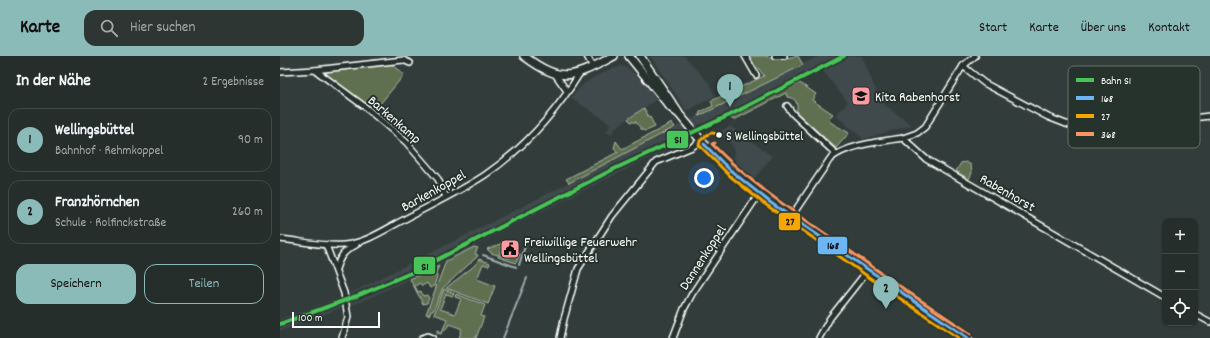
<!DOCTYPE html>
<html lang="de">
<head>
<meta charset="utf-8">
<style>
	:root { --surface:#262e2c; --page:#2e3634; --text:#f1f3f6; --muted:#a4a8a9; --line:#424a48; --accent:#8bbbb9 }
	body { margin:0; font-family:Dekko,sans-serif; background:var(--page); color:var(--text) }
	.controls { position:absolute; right:12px; bottom:12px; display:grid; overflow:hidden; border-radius:8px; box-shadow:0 1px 3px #0004 }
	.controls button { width:36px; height:36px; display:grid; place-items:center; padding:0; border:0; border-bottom:1px solid var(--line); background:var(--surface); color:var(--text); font:20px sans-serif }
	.scale { position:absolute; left:12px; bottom:10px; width:88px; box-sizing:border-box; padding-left:4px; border:2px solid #fff; border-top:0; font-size:11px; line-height:14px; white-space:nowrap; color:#fff; -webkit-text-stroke:3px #26332d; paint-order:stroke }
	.you { position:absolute; left:424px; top:122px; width:14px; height:14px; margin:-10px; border:3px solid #fff; border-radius:50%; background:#1a73e8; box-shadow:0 0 0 6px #1a73e833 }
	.badge { display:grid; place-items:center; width:26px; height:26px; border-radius:50%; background:var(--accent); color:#111; font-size:13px; font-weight:700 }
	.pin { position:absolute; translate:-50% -33px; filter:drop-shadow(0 1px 2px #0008) }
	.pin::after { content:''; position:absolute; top:21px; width:14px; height:12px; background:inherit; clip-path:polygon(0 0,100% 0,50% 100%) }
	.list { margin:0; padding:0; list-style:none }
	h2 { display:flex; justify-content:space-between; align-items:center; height:52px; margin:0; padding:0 16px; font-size:17px }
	h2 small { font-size:13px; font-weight:400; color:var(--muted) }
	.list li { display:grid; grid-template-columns:26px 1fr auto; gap:12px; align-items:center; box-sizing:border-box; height:64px; margin:0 8px 8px; padding:0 8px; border:1px solid var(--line); border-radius:12px }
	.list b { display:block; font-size:15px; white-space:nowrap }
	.list p { margin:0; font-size:13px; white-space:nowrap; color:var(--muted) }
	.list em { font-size:13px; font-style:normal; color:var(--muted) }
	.actions { display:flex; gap:8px; padding:12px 16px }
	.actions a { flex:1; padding:9px 0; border:1px solid var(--accent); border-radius:12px; text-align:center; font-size:14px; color:var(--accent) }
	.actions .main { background:var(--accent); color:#111 }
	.icon { flex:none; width:22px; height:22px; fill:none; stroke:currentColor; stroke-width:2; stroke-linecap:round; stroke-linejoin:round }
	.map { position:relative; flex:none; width:930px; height:282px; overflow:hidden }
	header { display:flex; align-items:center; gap:24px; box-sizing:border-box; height:56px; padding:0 20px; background:var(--accent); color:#111 }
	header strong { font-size:19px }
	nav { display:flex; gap:22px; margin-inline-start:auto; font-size:14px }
	.search { width:280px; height:36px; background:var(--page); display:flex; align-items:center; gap:10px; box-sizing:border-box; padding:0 14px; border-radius:12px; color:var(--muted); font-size:15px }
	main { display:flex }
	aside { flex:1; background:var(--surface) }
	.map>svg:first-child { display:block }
	.built { fill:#40494c }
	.green { fill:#5e6f51; stroke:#aeb7a8 }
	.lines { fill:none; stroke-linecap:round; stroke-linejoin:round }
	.stream { stroke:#a0abb0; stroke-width:2 }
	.minor-casing { stroke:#fff; stroke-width:8 }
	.secondary-casing { stroke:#fff; stroke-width:10 }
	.minor { stroke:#26332d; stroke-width:5 }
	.secondary { stroke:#26332d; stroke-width:7 }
	.bus-1-casing { stroke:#26332d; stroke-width:6 }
	.bus-2-casing { stroke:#26332d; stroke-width:6 }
	.bus-3-casing { stroke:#26332d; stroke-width:6 }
	.bus-1 { stroke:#6db6f5; stroke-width:3 }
	.bus-2 { stroke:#f7a600; stroke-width:3 }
	.bus-3 { stroke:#fb9564; stroke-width:3 }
	.rail-1-casing { stroke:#26332d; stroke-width:7 }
	.rail-1 { stroke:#48c559; stroke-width:4 }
	.bus-dot { fill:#fff; stroke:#26332d; stroke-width:1.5 }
	.labels { text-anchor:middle; stroke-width:4; stroke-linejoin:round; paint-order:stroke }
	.bus-label { font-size:13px; fill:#fff; stroke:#26332d; text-anchor:start }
	.poi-label { font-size:14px; fill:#fff; stroke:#26332d; text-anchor:start }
	.street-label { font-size:14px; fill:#fff; stroke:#26332d }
	.key { fill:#26332d; stroke:#67706c; stroke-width:1 }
	.key-label { font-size:11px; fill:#fff }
	.line-badge { stroke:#26332d; stroke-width:1.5 }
	.pale-badge-label { font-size:11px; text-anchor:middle; font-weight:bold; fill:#111 }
</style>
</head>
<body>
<header>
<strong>Karte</strong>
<div class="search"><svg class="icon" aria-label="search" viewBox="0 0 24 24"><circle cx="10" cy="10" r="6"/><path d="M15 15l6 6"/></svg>Hier suchen</div>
<nav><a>Start</a><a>Karte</a><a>Über uns</a><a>Kontakt</a></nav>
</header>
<main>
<aside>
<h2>In der Nähe<small>2 Ergebnisse</small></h2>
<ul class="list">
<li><span class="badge">1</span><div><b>Wellingsbüttel</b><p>Bahnhof · Rehmkoppel</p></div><em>90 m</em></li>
<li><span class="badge">2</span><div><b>Franzhörnchen</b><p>Schule · Rolfinckstraße</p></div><em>260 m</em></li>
</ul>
<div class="actions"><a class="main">Speichern</a><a>Teilen</a></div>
</aside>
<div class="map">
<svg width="930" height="282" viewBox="0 0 930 282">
	<rect width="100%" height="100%" fill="#323d3b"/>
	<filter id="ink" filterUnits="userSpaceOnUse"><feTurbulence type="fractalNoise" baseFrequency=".025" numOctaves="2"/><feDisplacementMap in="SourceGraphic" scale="8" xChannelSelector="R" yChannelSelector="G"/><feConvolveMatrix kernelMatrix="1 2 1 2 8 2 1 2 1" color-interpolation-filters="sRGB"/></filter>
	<g filter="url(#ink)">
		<g class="built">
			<polygon points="370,0 404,0 429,27 435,40 407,55"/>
			<polygon points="539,0 582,0 596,35 605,49 632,69 583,83 556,59 568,46 543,15 520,27 504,33 447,63 236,168 130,223 80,246 58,253 0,275 0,263 60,242 85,230 289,127 395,71"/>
			<polygon points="342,10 349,13 366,28 377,43 336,71 331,78 326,76 331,68 291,42 300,31 314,21 329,14"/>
			<polygon points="450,70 492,100 475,122 455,106 453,97 455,97 454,93 449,85 443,81 445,79 441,75"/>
		</g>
		<g class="green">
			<polygon points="467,0 484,0 499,3 518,0 523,9 419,60 420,56 433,50 431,45 484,20 479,13 473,10"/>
			<polygon points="111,8 124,19 95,54 46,19 48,15"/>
			<path d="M520,27L536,38L532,44L553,58L549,62L550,66L569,77L556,92L516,56C519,48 516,42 507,41L506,37L454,64L450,62L504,33Z"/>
			<polygon points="364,52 368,59 367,60 369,62 370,61 375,71 366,75 362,74 356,66 351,66 348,63"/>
			<polygon points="392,67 395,71 289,127 286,123 338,96 334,92 336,85 342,93"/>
			<polygon points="686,106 691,109 692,117 689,123 676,115 681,107"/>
			<polygon points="223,187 219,199 229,202 232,195 240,198 236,207 218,201 218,199 211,197 207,193"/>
			<polygon points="194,191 198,192 195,198 198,199 197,201 163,232 153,255 151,255 149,259 146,258 166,205"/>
			<polygon points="199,203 210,207 209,210 203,208 197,223 215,230 208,248 166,232 194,210"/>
			<polygon points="159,210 156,217 157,221 154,230 150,232 147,227 142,230 140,227 135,230 138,236 141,235 143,240 147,239 149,242 147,247 143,248 130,223"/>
			<polygon points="164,233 174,237 173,240 166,238 160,253 175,258 181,243 175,241 176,238 205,249 201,260 204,261 196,282 179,282 182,273 170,268 161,278 157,277 158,274 162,276 167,263 154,258"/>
		</g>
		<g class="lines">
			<g class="stream">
				<polyline points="203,199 236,211"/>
				<polyline points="239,209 246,187"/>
				<polyline points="223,282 247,222"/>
			</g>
			<g class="minor-casing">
				<g id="minor">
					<polyline points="307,0 313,11"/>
					<polyline points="465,0 476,19"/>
					<polyline points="495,0 504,0"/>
					<polyline points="683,10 704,27 768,61 786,68 803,72 820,72 930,60"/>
					<polyline points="35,14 85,51 126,86 158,123 166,141"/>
					<polyline points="0,16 35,14 123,4 130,7"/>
					<polyline points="275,18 287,35"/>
					<polyline points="507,50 513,58 556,98"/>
					<polyline points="623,82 637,77 645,71 683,10 695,0"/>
					<path d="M511,161L550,103C565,89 603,85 623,82L646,103L885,241"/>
					<path d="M0,183C21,185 43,191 64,189C86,187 106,173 125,163C151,149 179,136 205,119C243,93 276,56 300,17"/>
					<polyline points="46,189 64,237 68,261 62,282"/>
					<path d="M56,213C60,200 64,195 76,189"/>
					<polyline points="915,258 930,266"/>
					<polyline points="142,282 148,280 153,282"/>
					<polyline points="280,282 284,263 298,213 332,160 376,106 412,91 421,84"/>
					<polyline points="393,282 404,253 412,238 479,138"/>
					<polyline points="539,282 550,262 588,214"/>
				</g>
			</g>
			<g class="secondary-casing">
				<g id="secondary">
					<path d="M244,0C283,29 294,21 334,0"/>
					<polyline points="349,0 391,52 399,58 424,88 450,114 491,147 688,282"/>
					<polyline points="360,0 398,56"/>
				</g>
			</g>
			<use href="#minor" class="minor"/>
			<use href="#secondary" class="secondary"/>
			<g class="bus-1-casing">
				<polyline id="bus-1" points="424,88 450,114 491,147 688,282"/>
			</g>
			<g class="bus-2-casing">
				<path id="bus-2" d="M439,79C430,74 427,79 420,85L419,89L450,120L482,146L600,229L679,282"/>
			</g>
			<g class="bus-3-casing">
				<path id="bus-3" d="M435,87L432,88C469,126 512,155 556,185C600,217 645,248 691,278"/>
			</g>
			<use href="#bus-1" class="bus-1"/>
			<use href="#bus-2" class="bus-2"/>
			<use href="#bus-3" class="bus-3"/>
			<g class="rail-1-casing">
				<polyline id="rail-1" points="0,268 77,240 133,216 332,114 450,59 564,0"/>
			</g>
			<use href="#rail-1" class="rail-1"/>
		</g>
	</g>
	<defs>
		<g id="school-square" transform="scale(1)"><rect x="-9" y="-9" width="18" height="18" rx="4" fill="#ff9aa2" stroke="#26332d"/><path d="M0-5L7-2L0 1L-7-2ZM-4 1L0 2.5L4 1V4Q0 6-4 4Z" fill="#111"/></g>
		<g id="civic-square" transform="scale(1)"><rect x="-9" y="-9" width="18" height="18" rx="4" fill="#ff9aa2" stroke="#26332d"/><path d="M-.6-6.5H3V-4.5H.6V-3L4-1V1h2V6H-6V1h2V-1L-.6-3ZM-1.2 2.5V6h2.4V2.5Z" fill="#111"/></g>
	</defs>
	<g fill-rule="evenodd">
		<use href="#school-square" x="581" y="40"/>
		<use href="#civic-square" x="230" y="193"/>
	</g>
	<circle class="bus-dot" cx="439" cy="79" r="3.5"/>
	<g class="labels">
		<g class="bus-label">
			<text x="446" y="84">S Wellingsbüttel</text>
		</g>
		<g class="poi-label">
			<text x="595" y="45">Kita Rabenhorst</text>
			<text x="244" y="190">Freiwillige Feuerwehr<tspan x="244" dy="16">Wellingsbüttel</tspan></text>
		</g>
		<g class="street-label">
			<text transform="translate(115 63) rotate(41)" y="5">Barkenkamp</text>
			<text transform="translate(153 134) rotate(-29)" y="5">Barkenkoppel</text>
			<text transform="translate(728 136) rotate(30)" y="5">Rabenhorst</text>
			<text transform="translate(422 201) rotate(-57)" y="5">Dannenkoppel</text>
		</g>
	</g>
	<rect x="788" y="10" width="132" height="82" rx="6" class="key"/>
	<rect x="796" y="22" width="18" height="4" fill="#48c559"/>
	<rect x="796" y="40" width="18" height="4" fill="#6db6f5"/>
	<rect x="796" y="58" width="18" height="4" fill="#f7a600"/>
	<rect x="796" y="76" width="18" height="4" fill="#fb9564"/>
	<g class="key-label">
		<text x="821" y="28">Bahn S1</text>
		<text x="821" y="46">168</text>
		<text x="821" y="64">27</text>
		<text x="821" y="82">368</text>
	</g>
	<g class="line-badge">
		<rect x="386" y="74" width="23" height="19" rx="4" fill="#48c559"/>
		<rect x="498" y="156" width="23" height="19" rx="4" fill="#f7a600"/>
		<rect x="537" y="180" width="31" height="19" rx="4" fill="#6db6f5"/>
		<rect x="133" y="200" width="23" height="19" rx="4" fill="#48c559"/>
	</g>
	<g class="pale-badge-label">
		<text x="398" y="87">S1</text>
		<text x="510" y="169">27</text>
		<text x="553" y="193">168</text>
		<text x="145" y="214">S1</text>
	</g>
</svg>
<div class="controls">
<button>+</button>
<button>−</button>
<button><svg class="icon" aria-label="locate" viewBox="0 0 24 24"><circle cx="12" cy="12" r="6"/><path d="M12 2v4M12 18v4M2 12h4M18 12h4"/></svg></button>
</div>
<div class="scale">100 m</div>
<div class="you"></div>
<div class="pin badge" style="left:450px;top:51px">1</div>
<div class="pin badge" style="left:606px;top:253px">2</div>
</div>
</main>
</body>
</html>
